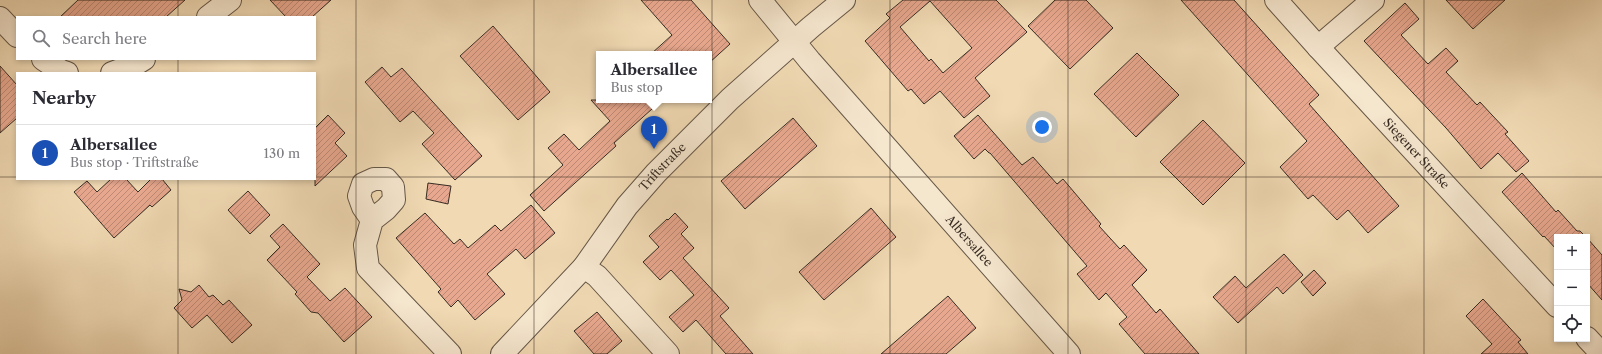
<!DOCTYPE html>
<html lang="en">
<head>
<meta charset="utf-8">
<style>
	:root { --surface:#fff; --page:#f7f7f7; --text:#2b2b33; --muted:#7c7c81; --line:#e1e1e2; --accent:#8f2418 }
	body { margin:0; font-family:"Libre Caslon Text",serif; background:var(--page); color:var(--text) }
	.controls { position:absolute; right:12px; bottom:12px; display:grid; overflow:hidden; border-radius:0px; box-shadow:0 2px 6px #0003 }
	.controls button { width:36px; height:36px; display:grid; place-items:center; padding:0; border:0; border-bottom:1px solid var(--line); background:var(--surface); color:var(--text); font:20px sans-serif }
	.you { position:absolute; left:1042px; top:127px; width:14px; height:14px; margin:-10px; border:3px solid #fff; border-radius:50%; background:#1a73e8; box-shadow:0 0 0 6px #1a73e833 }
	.badge { display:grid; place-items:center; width:26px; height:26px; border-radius:50%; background:var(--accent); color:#fff; font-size:13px; font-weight:700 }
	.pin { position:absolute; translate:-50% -33px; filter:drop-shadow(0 1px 2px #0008) }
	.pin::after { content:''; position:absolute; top:21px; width:14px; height:12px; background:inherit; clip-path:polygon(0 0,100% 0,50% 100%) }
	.popup { position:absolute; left:596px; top:51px; width:116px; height:52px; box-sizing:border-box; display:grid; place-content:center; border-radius:0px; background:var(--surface); filter:drop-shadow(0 1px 3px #0005); font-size:13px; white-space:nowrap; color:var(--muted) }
	.popup b { font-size:15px; color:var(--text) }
	.popup::after { content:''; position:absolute; left:50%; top:100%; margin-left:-8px; border:8px solid transparent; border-top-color:var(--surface) }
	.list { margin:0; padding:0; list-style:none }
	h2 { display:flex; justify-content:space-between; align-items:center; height:52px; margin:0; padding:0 16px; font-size:17px }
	h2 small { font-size:13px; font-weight:400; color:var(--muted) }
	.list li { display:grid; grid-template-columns:26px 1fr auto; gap:12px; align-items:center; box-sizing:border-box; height:56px; padding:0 16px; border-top:1px solid var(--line) }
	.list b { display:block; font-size:15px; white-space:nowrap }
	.list p { margin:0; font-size:13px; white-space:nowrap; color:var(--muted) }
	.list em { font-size:13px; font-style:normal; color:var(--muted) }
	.icon { flex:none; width:22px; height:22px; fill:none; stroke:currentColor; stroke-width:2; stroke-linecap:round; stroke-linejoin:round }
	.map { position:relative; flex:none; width:1602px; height:354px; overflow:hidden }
	.search { position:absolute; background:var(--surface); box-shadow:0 2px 6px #0003; left:16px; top:16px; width:300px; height:44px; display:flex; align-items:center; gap:10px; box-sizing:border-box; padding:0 14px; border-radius:0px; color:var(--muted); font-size:15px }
	.panel { position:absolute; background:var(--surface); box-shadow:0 2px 6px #0003; left:16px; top:72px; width:300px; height:108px; border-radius:0px }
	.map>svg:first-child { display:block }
	.building { fill:url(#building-hatch); stroke:#372c23; fill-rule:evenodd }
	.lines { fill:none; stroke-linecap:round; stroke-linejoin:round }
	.minor-casing { stroke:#655747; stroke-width:24 }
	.minor { stroke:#f5e6ce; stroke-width:22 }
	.grid { fill:none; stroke:#372c23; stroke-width:1; stroke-opacity:0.55 }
	.labels { text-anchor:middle; stroke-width:3; stroke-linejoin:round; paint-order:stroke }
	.street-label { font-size:12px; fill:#372c23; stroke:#f5e6ce }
</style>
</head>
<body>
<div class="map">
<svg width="1602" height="354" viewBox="0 0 1602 354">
	<defs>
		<pattern id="building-hatch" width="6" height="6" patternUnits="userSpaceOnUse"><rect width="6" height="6" fill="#e8a88f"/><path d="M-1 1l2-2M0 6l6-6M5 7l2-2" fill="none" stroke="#bd8974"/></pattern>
	</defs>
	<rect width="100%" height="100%" fill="#f0d9b3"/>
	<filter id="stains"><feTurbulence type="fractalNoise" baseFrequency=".005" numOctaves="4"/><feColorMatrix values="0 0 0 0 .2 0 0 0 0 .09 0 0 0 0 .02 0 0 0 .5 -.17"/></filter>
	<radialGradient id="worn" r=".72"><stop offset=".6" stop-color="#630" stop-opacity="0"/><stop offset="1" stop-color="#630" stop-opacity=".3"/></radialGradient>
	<g class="building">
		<polygon points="78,0 185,0 166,17 60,17"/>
		<polygon points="270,0 331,0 312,17 286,17"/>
		<polygon points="641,0 691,0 730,44 709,63 709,54 651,54 672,35"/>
		<path d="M903,0H996L1027,32L975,78L990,96L964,118L940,91L924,104L911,89L908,91L865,41L890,18L886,14ZM930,1L972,48L943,73L931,59L929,61L900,27Z"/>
		<polygon points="1055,0 1086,0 1113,28 1070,69 1028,26"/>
		<polygon points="1181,0 1234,0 1319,95 1309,104 1399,206 1368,233 1348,210 1337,220 1313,195 1308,199 1280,167 1307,141"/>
		<polygon points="1446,0 1505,0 1473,29"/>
		<polygon points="1405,3 1419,19 1401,35 1428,64 1446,48 1458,61 1446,72 1477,105 1480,102 1492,115 1508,132 1505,134 1529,161 1516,172 1498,153 1481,169 1446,128 1364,41"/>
		<polygon points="493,26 550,92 518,120 460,56"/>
		<polygon points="1137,53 1179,95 1136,137 1094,94"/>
		<polygon points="0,66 17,85 17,118 0,133"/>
		<polygon points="382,67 391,77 402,68 482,156 455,180 422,144 434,133 413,111 400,122 365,82"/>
		<polygon points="591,100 662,100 614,143 616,146 544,211 530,195 563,165 548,148 564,134 579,150 610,121"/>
		<polygon points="328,115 345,133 335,143 347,156 315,186 315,128"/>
		<polygon points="978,115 1022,165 1033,157 1057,184 1063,179 1101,224 1099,226 1120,249 1124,245 1147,270 1132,285 1156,313 1160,309 1199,354 1145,354 1119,324 1127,317 1106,293 1099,300 1077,274 1087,266 990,153 989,153 985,149 974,159 954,136"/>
		<polygon points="793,118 817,146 745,209 721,181"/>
		<polygon points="1203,120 1245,163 1203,205 1160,162"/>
		<polygon points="1522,173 1556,212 1558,210 1577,231 1580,231 1586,237 1557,237 1557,250 1544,236 1543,237 1502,192"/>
		<polygon points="111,179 126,179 138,192 151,179 162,179 171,190 152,207 150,205 114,238 74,192 87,181 97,192"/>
		<polygon points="428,183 451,186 448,204 426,199"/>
		<polygon points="248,191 270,215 250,234 228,210"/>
		<polygon points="531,205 555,233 525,259 516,249 487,274 505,294 475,320 458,300 451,307 438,292 441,289 396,238 425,213 454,244 460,239 468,248 495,225 501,231"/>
		<polygon points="871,208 896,237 824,300 799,272"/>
		<polygon points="675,213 688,227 681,234 694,248 683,258 729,308 720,316 753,354 726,354 696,320 683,332 669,317 694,295 671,270 660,280 643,262 659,247 649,236 667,219 668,220"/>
		<polygon points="283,224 320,264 307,277 330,301 345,288 372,317 344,342 318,313 311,312 295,294 297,292 267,260 280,247 270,236"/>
		<polygon points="1587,238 1602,255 1602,300 1587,283"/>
		<polygon points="1284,254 1303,275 1283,294 1277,287 1238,323 1213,297 1235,276 1246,288"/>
		<polygon points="1314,270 1326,283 1313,296 1301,282"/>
		<polygon points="199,285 209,297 213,295 223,305 229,300 252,325 232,343 207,315 192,328 174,308 182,300 179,289 191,292"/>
		<polygon points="948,296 976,328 946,354 881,354"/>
		<polygon points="1483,299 1521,340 1518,342 1528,354 1481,354 1492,344 1466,316"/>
		<polygon points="597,312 622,341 607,354 594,354 574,331"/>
	</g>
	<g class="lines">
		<g class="minor-casing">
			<g id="minor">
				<path id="s1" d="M760,0L810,61L1069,354"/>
				<path id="s2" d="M1276,0L1318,47L1557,306"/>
				<polyline points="208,17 230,0"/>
				<polyline points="0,18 17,36"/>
				<polyline points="1318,47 1373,0"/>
				<polyline points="43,59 61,71 67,73"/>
				<polyline points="112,73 136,64 144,59"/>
				<polyline points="372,220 363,207 359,196 363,184 374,179 386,179 393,187 394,200 386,209 372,220 365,245 368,268 450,354"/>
				<polyline points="584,267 597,276 668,354"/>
				<polyline points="1587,338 1602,354"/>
				<path id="s3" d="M502,354L584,267L627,206L656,173L730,99L811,27L844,0"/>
			</g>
		</g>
		<use href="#minor" class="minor"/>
	</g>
	<path class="grid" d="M178,0V17M356,0V354M534,0V354M712,0V354M890,0V354M1068,0V354M1246,0V354M1424,0V354M178,59V73M0,177H17M315,177H1602M178,179V354"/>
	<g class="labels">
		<g class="street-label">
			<text dy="4" stroke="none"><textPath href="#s2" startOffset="208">Siegener Straße</textPath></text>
			<text dy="4" stroke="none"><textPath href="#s3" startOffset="247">Triftstraße</textPath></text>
			<text dy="4" stroke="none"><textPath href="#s1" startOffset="319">Albersallee</textPath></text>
		</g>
	</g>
	<rect width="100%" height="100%" filter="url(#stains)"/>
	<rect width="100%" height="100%" fill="url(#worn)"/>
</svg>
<div class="controls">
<button>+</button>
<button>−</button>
<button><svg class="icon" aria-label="locate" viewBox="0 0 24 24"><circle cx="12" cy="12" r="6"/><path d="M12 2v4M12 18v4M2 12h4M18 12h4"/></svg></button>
</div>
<div class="you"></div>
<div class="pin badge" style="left:654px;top:149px;background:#1a4fb4">1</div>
<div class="popup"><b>Albersallee</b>Bus stop</div>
<div class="search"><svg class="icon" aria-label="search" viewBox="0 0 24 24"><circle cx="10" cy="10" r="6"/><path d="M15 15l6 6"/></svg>Search here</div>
<section class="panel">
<h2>Nearby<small></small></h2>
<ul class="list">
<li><span class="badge" style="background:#1a4fb4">1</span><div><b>Albersallee</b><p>Bus stop · Triftstraße</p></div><em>130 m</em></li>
</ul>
</section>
</div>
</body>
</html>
